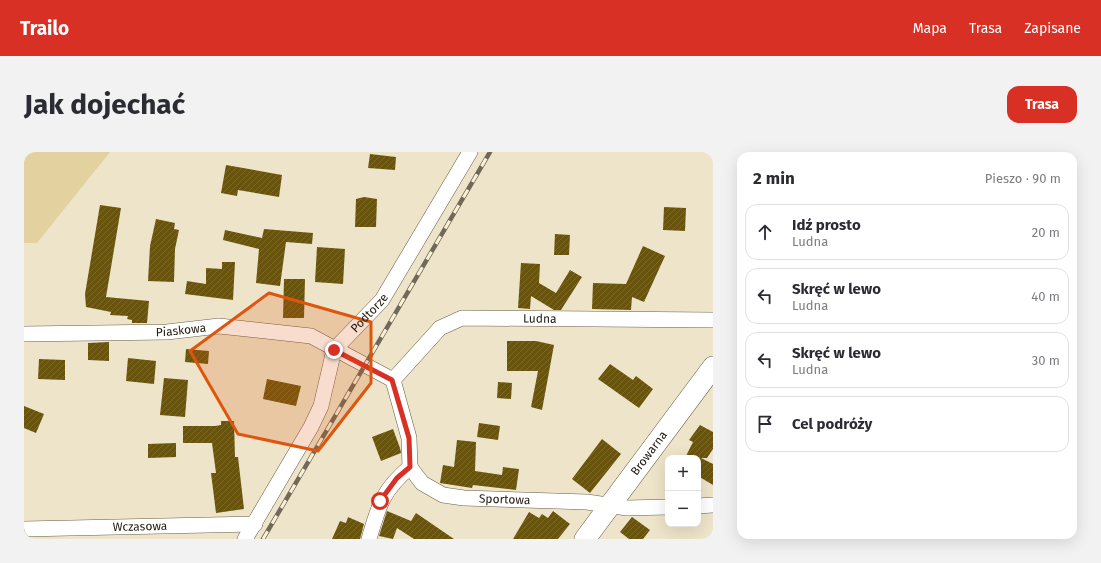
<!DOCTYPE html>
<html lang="pl">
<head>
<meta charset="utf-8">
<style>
	:root { --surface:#fff; --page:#f2f2f3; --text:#2b2b33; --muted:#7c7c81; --line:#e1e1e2; --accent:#d93025 }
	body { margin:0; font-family:"Fira Sans",sans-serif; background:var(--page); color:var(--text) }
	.controls { position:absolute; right:12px; bottom:12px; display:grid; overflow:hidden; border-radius:8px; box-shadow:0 4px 16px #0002 }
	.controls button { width:36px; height:36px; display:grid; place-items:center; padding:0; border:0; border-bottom:1px solid var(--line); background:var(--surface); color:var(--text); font:20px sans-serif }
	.stop { position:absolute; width:12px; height:12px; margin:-9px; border:3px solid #d93025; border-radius:50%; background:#fff }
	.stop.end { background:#d93025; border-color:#fff; box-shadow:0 1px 4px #0008 }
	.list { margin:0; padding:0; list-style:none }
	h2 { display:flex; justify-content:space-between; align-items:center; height:52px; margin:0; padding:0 16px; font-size:17px }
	h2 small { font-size:13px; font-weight:400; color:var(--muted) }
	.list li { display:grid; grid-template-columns:26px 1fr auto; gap:12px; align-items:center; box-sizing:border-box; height:56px; margin:0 8px 8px; padding:0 8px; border:1px solid var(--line); border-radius:12px }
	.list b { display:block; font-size:15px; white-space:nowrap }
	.list p { margin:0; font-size:13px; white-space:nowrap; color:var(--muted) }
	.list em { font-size:13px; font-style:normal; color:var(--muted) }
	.icon { flex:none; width:22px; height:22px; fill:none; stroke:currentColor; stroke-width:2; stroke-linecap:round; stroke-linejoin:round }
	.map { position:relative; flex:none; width:689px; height:387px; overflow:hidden; border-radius:12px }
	header { display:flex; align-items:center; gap:24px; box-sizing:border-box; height:56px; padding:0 20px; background:var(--accent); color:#fff }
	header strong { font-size:19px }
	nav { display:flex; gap:22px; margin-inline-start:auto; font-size:14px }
	.intro { display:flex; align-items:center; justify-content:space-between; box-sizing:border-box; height:96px; padding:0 24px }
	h1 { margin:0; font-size:28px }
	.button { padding:10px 18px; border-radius:12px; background:var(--accent); color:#fff; font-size:14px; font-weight:700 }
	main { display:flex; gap:24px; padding:0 24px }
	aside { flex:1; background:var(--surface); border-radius:12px; box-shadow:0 4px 16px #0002 }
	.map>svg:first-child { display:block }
	.green { fill:#e3d19f }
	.building { fill:url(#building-hatch) }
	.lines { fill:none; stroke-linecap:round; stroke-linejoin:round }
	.street-casing { stroke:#685f47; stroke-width:16 }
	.secondary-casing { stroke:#685f47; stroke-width:22 }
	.street { stroke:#fff; stroke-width:15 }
	.secondary { stroke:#fff; stroke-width:21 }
	.rail-casing { stroke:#706959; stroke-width:4.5 }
	.rail { stroke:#fbf1d6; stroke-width:3; stroke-dasharray:9; stroke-linecap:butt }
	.route { stroke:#d93025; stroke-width:5 }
	.marked { fill:#de560d; fill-opacity:0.2; stroke:#de560d; stroke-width:3; stroke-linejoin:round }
	.labels { text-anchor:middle; stroke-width:4; stroke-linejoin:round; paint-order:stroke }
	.street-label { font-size:12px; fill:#252117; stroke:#fbf1d6 }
</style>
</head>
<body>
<header>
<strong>Trailo</strong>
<nav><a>Mapa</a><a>Trasa</a><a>Zapisane</a></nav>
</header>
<div class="intro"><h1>Jak dojechać</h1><a class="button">Trasa</a></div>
<main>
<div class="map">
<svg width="689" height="387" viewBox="0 0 689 387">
	<defs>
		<pattern id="building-hatch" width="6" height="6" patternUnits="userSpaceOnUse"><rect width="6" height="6" fill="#69540d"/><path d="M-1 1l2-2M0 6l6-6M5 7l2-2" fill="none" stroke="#7a692f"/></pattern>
	</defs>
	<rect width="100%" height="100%" fill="#eee4c9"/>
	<polygon class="green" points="0,0 86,0 13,91 0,91"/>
	<g class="building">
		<polygon points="346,2 372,5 371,18 344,16"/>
		<polygon points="202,13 258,23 255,45 214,38 213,44 197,41"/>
		<polygon points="340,45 353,47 352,75 331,75 332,47"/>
		<polygon points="76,53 97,56 82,145 125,149 123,171 108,171 108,168 103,167 104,164 86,163 87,160 62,155 61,142"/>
		<polygon points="640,55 662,56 661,79 639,78"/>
		<polygon points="132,67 151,71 150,77 155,78 151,97 150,130 124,129 126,94"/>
		<polygon points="240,77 289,81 288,92 262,90 256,134 232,131 235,97 199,88 201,78 238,86"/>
		<polygon points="531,82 546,83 545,103 530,103"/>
		<polygon points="619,94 641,104 620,150 608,145 607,158 568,157 569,131 602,132"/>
		<polygon points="293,95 321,97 319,132 291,130"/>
		<polygon points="198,110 211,110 209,148 161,142 163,129 182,132 182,116 198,117"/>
		<polygon points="497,111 516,112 515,131 532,141 546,118 558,125 537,158 530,158 507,144 506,157 494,156"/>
		<polygon points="260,127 281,127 280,166 259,166"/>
		<polygon points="483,189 512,189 530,193 518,258 507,255 514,219 483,219"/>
		<polygon points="85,190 85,209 64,208 64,191"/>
		<polygon points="162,197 185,199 184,212 161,210"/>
		<polygon points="104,206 132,209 130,232 102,229"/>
		<polygon points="15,207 41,208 41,228 14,227"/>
		<polygon points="586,212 609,228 612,224 629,237 615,256 574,227"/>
		<polygon points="140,226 164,228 161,265 136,263"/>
		<polygon points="243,227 277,234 272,254 239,247"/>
		<polygon points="474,230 488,231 487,247 473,246"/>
		<polygon points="0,254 20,262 12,281 0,276"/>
		<polygon points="197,269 210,269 211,305 214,305 220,357 192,361 187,321 192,321 188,291 159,291 159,274 191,274 197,273"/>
		<polygon points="455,271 476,274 474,288 453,285"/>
		<polygon points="676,273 689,280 689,297 683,306 677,306 689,312 689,333 674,324 674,306 661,306 669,290 665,288"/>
		<polygon points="369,277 376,296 377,301 357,309 348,285"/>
		<polygon points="578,287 597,302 566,341 548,327"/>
		<polygon points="433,288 452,290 451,319 478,323 479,315 495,317 492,338 449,333 448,336 416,331 419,313 430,315"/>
		<polygon points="152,291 152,305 124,306 124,292"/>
		<polygon points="363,359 387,369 392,361 430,387 390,387 373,376 369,387 355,384"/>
		<polygon points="529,359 546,372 534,387 489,387 505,360 515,366 518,362 524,366"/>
		<polygon points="324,365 340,372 336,387 308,387 316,369 322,371"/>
		<polygon points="608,365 626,378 619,387 605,387 596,380"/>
	</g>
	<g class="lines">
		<g class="street-casing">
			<g id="street">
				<path id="s1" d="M0,182L143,180L195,174L287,184L369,228L385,286L386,315C358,339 355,353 345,387"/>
				<path id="s2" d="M369,228L416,176L438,166L689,168"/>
				<path id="s3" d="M386,315L398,331L419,343L440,346L563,350L603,356L644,355"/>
				<polyline points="674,354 689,353"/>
				<path id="s4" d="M0,377L231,372"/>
				<path id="s5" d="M221,387L287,275L297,254L310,198L358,148L446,0"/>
			</g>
		</g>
		<g class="secondary-casing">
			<g id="secondary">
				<path id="s6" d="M561,387L689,215"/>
			</g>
		</g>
		<use href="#street" class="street"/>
		<use href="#secondary" class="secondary"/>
		<g class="rail-casing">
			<polyline id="rail" points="239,387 466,0"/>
		</g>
		<use href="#rail" class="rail"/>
	</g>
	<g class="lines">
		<polyline class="route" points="310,198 368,228 385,286 386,315 373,326 356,349"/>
	</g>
	<path class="marked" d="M245,141L347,170V231L294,299L214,282L166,199Z"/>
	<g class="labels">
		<g class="street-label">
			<text dy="4" stroke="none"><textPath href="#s5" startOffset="262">Podtorze</textPath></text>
			<text dy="4" stroke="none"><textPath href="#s2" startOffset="172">Ludna</textPath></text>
			<text dy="4" stroke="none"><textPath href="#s1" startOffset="157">Piaskowa</textPath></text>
			<text dy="4" stroke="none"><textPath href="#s6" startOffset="107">Browarna</textPath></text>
			<text dy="4" stroke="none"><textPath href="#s3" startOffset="106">Sportowa</textPath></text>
			<text dy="4" stroke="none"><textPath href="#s4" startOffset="116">Wczasowa</textPath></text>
		</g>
	</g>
</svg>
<div class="controls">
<button>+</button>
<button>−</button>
</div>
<div class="stop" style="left:356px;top:349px"></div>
<div class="stop end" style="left:310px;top:198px"></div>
</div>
<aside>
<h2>2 min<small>Pieszo · 90 m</small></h2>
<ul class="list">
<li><svg class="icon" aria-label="ahead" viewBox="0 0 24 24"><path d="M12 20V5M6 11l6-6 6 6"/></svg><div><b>Idź prosto</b><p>Ludna</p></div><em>20 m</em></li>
<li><svg class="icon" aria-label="left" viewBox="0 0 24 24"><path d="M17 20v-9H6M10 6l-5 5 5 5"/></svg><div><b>Skręć w lewo</b><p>Ludna</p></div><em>40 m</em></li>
<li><svg class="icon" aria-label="left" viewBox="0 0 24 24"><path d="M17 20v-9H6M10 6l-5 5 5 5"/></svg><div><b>Skręć w lewo</b><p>Ludna</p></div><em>30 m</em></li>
<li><svg class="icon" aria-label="arrive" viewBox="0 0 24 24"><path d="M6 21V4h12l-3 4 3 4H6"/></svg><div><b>Cel podróży</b></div></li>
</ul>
</aside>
</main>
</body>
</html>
